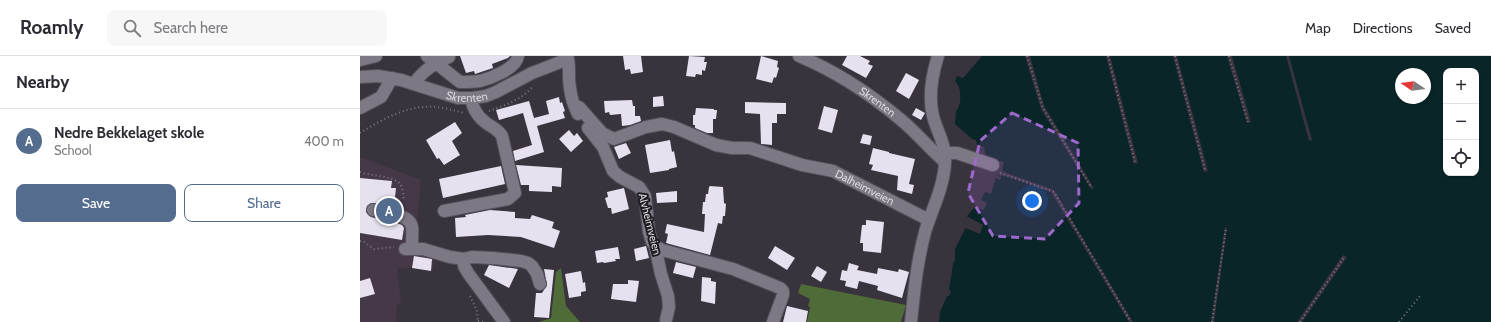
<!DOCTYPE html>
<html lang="en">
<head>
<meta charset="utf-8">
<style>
	:root { --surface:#fff; --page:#f7f7f7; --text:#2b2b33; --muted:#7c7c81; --line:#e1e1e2; --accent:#546c8d }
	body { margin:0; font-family:Cabin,sans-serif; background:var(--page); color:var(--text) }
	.controls { position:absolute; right:12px; top:12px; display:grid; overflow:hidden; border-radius:8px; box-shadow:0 1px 3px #0004 }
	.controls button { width:36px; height:36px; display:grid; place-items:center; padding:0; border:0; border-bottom:1px solid var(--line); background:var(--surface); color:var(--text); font:20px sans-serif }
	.compass { position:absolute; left:1035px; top:12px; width:36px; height:36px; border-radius:50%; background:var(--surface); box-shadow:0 1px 3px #0004; rotate:283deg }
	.you { position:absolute; left:672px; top:145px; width:14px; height:14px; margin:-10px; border:3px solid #fff; border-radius:50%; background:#1a73e8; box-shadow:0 0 0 6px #1a73e833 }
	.badge { display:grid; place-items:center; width:26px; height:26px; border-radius:50%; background:var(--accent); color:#fff; font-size:13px; font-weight:700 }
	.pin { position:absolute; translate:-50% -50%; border:2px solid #fff; box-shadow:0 1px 4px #0006 }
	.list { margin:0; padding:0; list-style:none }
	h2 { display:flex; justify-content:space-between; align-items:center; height:52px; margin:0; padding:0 16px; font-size:17px }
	h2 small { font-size:13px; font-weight:400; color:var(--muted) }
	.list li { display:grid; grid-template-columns:26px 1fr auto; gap:12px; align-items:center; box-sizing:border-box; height:64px; padding:0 16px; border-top:1px solid var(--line) }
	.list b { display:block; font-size:15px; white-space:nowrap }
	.list p { margin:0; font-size:13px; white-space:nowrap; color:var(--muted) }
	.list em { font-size:13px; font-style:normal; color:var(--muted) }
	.actions { display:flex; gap:8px; padding:12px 16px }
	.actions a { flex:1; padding:9px 0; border:1px solid var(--accent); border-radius:8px; text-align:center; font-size:14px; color:var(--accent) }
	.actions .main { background:var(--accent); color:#fff }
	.icon { flex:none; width:22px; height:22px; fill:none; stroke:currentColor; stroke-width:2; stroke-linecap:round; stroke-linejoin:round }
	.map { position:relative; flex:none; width:1131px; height:266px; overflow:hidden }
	header { display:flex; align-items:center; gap:24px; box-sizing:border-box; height:56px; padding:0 20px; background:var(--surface); border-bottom:1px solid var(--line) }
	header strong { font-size:19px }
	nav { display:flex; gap:22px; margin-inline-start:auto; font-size:14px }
	.search { width:280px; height:36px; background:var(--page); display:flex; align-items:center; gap:10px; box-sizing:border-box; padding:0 14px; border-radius:8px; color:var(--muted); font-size:15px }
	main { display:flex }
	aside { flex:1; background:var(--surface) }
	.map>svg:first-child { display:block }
	.education { fill:#453847 }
	.green { fill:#4e6b38 }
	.water { fill:#092527; fill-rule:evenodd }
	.pier { fill:#39333e }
	.building { fill:#e7e0ee }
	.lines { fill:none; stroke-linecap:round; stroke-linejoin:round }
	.minor-casing { stroke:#55505a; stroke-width:14 }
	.path { stroke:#7e7982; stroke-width:2; stroke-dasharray:1 3; stroke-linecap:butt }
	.minor { stroke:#7e7885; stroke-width:12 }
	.minor-bridge-casing { stroke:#55505a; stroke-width:14; stroke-linecap:butt }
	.minor-bridge { stroke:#7e7885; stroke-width:12 }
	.marked { fill:#9d69cb; fill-opacity:0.2; stroke:#9d69cb; stroke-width:3; stroke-dasharray:8 5; stroke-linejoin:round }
	.labels { text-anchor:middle; stroke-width:4; stroke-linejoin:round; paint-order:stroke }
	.street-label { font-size:11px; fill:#dddae1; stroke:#1f1c21 }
</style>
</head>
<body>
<header>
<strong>Roamly</strong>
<div class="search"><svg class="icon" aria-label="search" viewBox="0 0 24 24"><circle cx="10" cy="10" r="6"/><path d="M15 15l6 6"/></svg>Search here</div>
<nav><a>Map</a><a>Directions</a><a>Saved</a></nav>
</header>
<main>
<aside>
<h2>Nearby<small></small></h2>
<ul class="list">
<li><span class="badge">A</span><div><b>Nedre Bekkelaget skole</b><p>School</p></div><em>400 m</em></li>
</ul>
<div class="actions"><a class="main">Save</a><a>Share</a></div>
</aside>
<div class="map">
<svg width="1131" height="266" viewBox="0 0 1131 266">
	<rect width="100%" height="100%" fill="#39333e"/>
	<polygon class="education" points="0,101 61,124 55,186 60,189 75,192 73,214 54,211 37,213 41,245 36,251 36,266 0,266"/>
	<g class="green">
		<polygon points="201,212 206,250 220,266 179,266 191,262 196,216"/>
		<polygon points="441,228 546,249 541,266 447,266 450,251 448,250 450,243 438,237"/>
	</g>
	<path class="water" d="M622,0H1131V266H579L580,256L587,240H589L591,236L589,234L593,208L595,204V193L605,173L607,160L615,151L624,154L627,147L621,144L625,136L631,138L636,121L635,118L642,120L643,115L641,114L643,106L626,101L624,91L617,89L616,84L612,83L595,68L596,55C602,49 602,32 595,25L597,20L603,22ZM1086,15H1116V117H1086ZM1041,18H1065V42H1041Z"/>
	<g class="pier">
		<polygon points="665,0 670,0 684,50 734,132 731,133 681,53"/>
		<polygon points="746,0 750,0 778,107 774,108"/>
		<polygon points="813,0 817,0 848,115 844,116"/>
		<polygon points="867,0 872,0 891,66 887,67"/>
		<polygon points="926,0 929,0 952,84 949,85"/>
		<polygon points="639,105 644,106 642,114 644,116 694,134 773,266 769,266 691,136 643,119 642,120 635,118 641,121 640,124 634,121 633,118 634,116 641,118 639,114 641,107 639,107"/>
		<polygon points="606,160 623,169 620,178 603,171"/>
		<polygon points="865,171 867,172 854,266 851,266"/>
		<polygon points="983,199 987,201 942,266 937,266"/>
	</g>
	<g class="building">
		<polygon points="100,0 150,0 148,2 132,8 133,12 115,18 114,15 106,17"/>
		<polygon points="263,0 281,0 283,16 271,18 270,13 265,14"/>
		<polygon points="329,0 345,1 344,6 347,6 345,15 342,14 342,19 336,18 335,21 326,20"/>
		<polygon points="401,0 418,5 417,11 419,12 416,22 414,21 412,27 396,23"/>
		<polygon points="487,0 500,0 510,5 508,8 513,10 506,22 482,9"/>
		<polygon points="546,17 559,24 549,43 536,35"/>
		<polygon points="303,40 304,50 293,51 293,41"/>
		<polygon points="199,41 200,47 202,46 205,55 203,56 205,62 177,70 184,96 155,105 153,95 172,89 163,57 139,64 136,54 169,45 174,62 189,58 186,45"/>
		<polygon points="272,44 273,50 275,50 275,60 280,60 281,65 270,69 262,70 261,58 250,59 249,56 245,57 244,45"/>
		<polygon points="385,46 426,47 426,58 417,58 417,67 412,67 412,89 401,88 400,58 385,57"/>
		<polygon points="464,50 478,54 472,77 458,73"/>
		<polygon points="336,52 354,53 354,54 357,54 356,63 353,63 353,77 347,77 335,72 335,69 333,69 333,59 335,59"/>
		<polygon points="556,52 565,57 561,64 552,59"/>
		<polygon points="95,66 102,77 92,85 100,99 84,109 79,102 77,103 66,84"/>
		<polygon points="209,74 214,80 217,77 223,85 211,96 199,83"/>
		<polygon points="503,78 512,80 510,89 500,87"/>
		<polygon points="310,84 312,96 314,95 317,111 309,113 309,114 290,117 285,89"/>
		<polygon points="266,87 271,97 259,103 254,91"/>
		<polygon points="513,92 529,96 529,97 555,103 549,128 554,129 552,138 537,134 538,120 511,114 513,109 509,108"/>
		<polygon points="156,109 202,112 201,131 192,130 192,136 169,135 169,129 161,129"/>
		<polygon points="141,110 145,128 83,142 79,123"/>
		<polygon points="0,122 32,125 31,132 36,132 34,150 11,147 7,150 6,156 11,161 34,166 42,169 44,172 42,184 0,177"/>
		<polygon points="350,130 363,131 364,147 366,148 365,160 363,160 362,168 358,167 350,199 306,187 308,178 305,177 307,168 344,176 345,158 342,158 343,146 345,146 346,138 348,138 349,131"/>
		<polygon points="264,132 269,153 252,158 251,152 248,152 245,142 248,141 247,136"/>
		<polygon points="317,135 317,146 297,147 296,137"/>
		<polygon points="130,154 155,156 155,162 170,163 172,159 194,166 192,172 200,175 194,192 161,181 128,179 96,181 95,162 106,161 105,159"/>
		<polygon points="506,164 524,166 521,197 503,195 503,187 500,187 502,169 506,169"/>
		<polygon points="286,190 289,202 276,205 274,193"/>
		<polygon points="415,190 435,202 427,214 408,202"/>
		<polygon points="258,191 260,203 255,203 256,205 244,207 243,206 237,207 235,195"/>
		<polygon points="54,200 72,203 71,215 52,212"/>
		<polygon points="316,206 336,211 333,222 313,217"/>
		<polygon points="489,207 499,210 497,214 517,218 518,212 538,216 539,213 549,216 542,242 517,234 518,230 499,225 497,233 485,230 486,225 480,224 482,214 487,215"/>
		<polygon points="129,209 158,213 149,232 124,219"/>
		<polygon points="457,210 467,216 461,226 451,220"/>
		<polygon points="184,213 194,214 189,262 174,261 176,237 182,237 187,229"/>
		<polygon points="221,215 223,227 225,226 226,235 221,236 221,240 209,242 205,218"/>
		<polygon points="342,221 351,222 351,225 356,226 355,248 341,245"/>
		<polygon points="10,222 15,238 0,242 0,225"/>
		<polygon points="268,224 279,225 276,246 251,243 253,228 268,228"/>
		<polygon points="427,250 448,255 446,266 423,266"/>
	</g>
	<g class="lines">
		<g class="minor-casing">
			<g id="minor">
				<path d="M67,0L100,26C107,26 113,26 120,25C131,22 156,13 158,0"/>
				<path id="s1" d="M439,0C475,15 510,38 540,63C556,76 569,92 585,106"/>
				<polyline points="0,4 16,0"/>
				<path d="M185,12L208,3C210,13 208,22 210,32C211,41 214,50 218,58"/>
				<path id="s2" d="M0,21L18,20L41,24L98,42H112L126,40L136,36L172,17"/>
				<path d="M54,28C63,14 74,8 89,1"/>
				<path id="s3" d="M215,50L219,51L242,77L254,83L286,71L302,68L314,71L356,89L372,92H390L442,109L473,115L569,164"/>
				<polyline points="0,52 21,41 32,22"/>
				<polyline points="228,72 243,91 253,115 260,121 279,131 285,140 289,176 292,186 295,190 301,218 308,240 309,251 306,264"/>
				<polyline points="584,97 597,97 633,109"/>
				<path d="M13,154C24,156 50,158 52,171C53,178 51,186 53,193"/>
				<path d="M84,155L148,143L155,137L142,80C138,73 131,71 125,66C118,61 111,50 112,42"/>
				<polyline points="295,190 302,194 373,213 420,232 423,235 423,239 413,266"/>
				<polyline points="45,193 63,193 90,201 104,203 112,201 133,202 161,205 168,207 172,210 177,218 180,228"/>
				<polyline points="104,203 104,210 108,217 144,266"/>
				<path d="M551,266C554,236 557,206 565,176C572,153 584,131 585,106C586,88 577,76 573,60C568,40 572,19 578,0"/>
			</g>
		</g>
		<g class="path">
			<polyline points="667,0 683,52 731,131"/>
			<polyline points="748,0 775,106"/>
			<polyline points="815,0 845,114"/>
			<polyline points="869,0 888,66"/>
			<path d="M129,55C145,49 162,44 173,30"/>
			<path d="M0,77C23,63 49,48 77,51C86,52 95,55 105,57"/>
			<path d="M0,116C10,120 35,120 40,128C43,132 43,139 44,144"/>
			<polyline points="640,117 694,136 771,266"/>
			<polyline points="0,185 4,186 14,193 34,191"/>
			<polyline points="110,240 117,255 118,266"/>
			<polyline points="118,265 126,266"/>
			<polyline points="852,266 866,172"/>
			<polyline points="940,266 985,200"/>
			<polyline points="1039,266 1060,240"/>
		</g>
		<use href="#minor" class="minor"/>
		<g class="minor-bridge-casing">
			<polyline id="minor-bridge" points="172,17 185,12"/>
		</g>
		<use href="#minor-bridge" class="minor-bridge"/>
	</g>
	<path class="marked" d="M652,57L718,87L719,147L685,183L633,180L608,137L620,85Z"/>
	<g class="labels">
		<g class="street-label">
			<text dy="4" stroke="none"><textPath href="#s2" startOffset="110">Skrenten</textPath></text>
			<text dy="4" stroke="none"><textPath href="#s1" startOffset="91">Skrenten</textPath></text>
			<text dy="4" stroke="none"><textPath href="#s3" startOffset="317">Dalheimveien</textPath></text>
			<text transform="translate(290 168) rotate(76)" y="4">Alvheimveien</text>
		</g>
	</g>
</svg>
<div class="controls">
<button>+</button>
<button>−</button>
<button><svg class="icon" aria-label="locate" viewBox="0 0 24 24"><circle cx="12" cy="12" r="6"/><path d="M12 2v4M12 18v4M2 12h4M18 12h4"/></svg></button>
</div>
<svg class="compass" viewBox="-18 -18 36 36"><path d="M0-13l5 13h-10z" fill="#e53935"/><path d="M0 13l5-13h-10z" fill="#7c7c81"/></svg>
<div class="you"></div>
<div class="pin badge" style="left:29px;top:155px">A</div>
</div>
</main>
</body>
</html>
